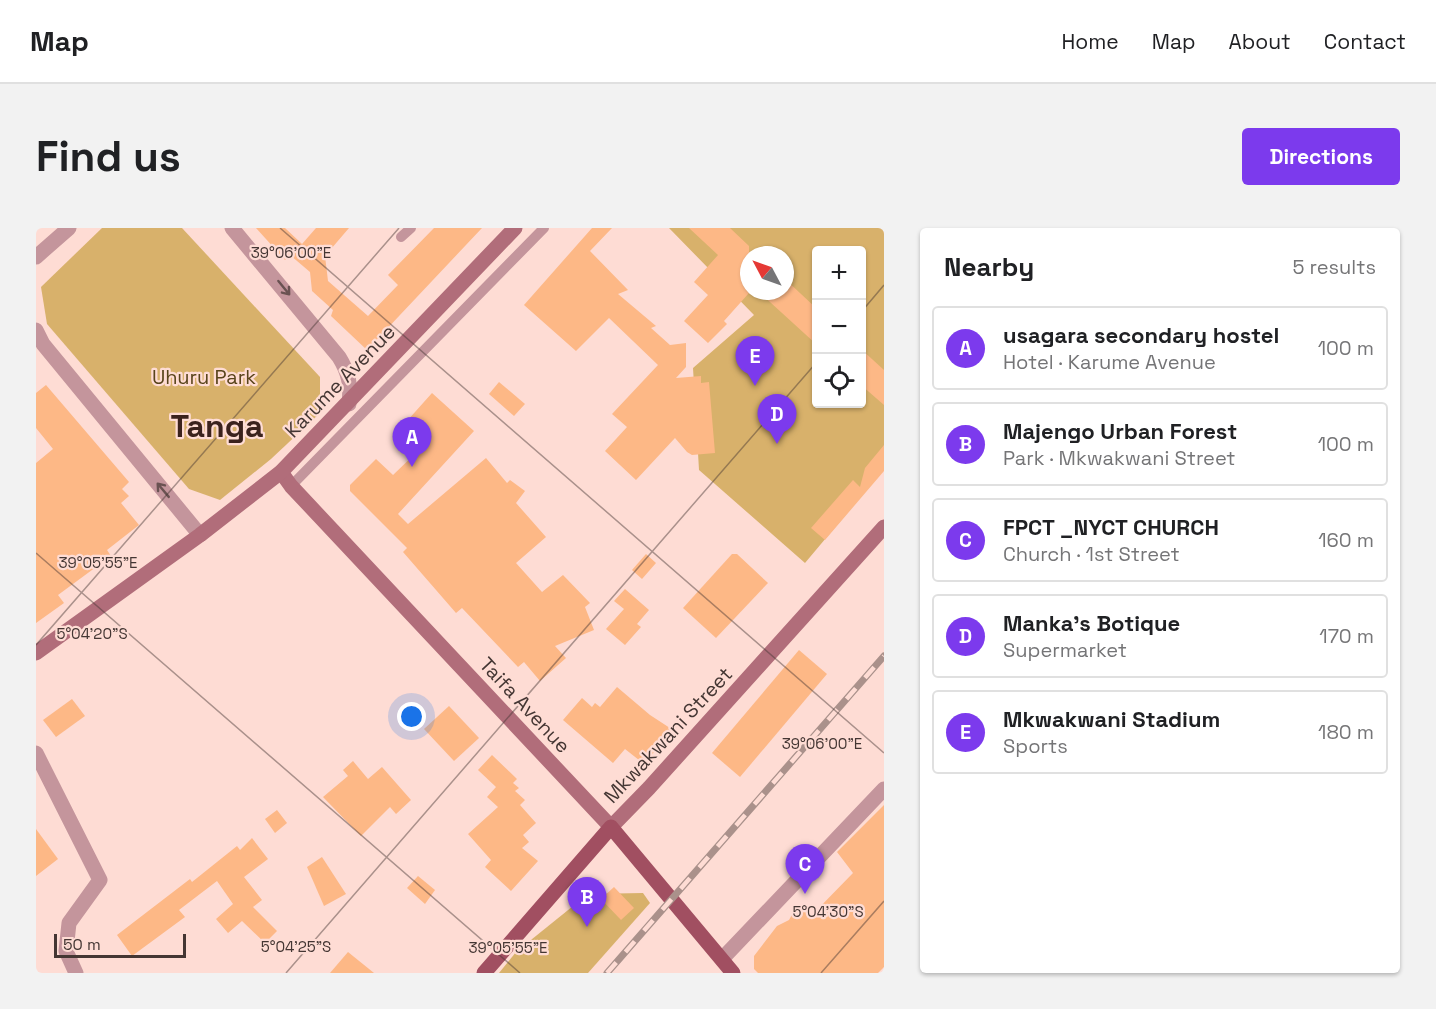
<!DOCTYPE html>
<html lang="en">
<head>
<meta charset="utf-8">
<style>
	:root { --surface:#fff; --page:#f2f2f2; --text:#202124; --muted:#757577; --line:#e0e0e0; --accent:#7c3aed }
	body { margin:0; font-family:"Space Grotesk",sans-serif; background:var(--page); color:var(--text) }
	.controls { position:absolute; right:18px; top:18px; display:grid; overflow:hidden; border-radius:6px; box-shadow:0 2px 4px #0004 }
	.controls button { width:54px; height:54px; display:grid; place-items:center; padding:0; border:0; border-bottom:2px solid var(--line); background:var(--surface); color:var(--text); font:30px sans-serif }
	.compass { position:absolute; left:704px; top:18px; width:54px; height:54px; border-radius:50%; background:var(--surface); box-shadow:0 2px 4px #0004; rotate:311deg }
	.scale { position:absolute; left:18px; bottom:15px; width:132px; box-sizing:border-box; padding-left:6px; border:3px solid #443633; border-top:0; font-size:16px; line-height:21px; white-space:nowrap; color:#443633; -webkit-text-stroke:4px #fedcd4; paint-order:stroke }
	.you { position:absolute; left:376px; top:489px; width:21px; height:21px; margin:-15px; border:4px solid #fff; border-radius:50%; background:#1a73e8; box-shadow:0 0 0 9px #1a73e833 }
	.badge { display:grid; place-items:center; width:39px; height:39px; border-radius:50%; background:var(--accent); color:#fff; font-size:20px; font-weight:700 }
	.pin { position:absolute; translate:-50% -50px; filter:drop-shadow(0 2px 3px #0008) }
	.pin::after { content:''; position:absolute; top:32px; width:21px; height:18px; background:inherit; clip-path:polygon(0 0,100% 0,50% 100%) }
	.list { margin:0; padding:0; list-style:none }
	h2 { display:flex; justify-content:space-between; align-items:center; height:78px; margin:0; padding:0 24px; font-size:26px }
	h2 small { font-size:20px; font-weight:400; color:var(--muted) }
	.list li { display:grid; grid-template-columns:39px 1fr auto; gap:18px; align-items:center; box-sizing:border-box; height:84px; margin:0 12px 12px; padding:0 12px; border:2px solid var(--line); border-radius:6px }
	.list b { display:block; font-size:22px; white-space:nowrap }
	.list p { margin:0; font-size:20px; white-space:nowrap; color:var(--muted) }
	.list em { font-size:20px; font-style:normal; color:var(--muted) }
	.icon { flex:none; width:33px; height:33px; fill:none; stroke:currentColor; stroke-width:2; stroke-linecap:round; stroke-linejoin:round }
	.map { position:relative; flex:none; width:848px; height:745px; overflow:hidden; border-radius:6px }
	header { display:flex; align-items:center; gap:36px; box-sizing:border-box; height:84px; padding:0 30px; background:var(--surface); border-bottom:2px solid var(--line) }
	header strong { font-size:28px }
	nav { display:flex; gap:33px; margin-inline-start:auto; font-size:21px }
	.intro { display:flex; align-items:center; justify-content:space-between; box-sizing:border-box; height:144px; padding:0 36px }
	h1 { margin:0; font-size:42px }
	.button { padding:15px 27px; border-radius:6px; background:var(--accent); color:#fff; font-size:21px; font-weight:700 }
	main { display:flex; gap:36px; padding:0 36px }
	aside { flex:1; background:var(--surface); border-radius:6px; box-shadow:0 2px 4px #0004 }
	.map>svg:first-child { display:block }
	.green { fill:#d8b16b; fill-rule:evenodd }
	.building { fill:#fdb886 }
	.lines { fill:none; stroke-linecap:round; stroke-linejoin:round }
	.service { stroke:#c4959c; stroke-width:10 }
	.minor { stroke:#c4959c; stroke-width:15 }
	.secondary { stroke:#b16d7a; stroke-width:15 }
	.primary { stroke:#a14f61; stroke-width:15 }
	.rail-casing { stroke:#aa918b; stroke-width:7 }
	.rail { stroke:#fedcd4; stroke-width:4.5; stroke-dasharray:14; stroke-linecap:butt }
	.oneway { stroke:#6a5252 }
	.ticks { fill:none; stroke:#443633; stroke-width:1.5; stroke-opacity:0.45 }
	.labels { text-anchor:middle; stroke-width:4.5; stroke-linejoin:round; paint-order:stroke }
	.park-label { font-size:20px; fill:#59441b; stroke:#fedcd4 }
	.street-label { font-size:20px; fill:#443633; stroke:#fedcd4 }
	.town-label { font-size:32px; font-weight:bold; fill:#3b221d; stroke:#fedcd4 }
	.ticks-label { font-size:15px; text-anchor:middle; fill:#443633; stroke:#fedcd4; stroke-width:4.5; stroke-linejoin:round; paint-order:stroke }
</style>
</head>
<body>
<header>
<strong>Map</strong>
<nav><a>Home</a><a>Map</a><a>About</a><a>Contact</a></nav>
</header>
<div class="intro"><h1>Find us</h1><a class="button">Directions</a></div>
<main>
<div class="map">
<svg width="848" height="745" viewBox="0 0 848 745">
	<rect width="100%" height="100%" fill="#fedcd4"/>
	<g class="green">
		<polygon points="66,0 146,0 284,149 284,185 235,231 184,272 153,261 11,96 5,59"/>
		<path d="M633,0H848V241L769,335L663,242L657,140L718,87ZM780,22H826V176H780ZM713,27H749V63H713Z"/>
		<polygon points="607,665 614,675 552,745 463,745 480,724 552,666"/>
	</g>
	<g class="building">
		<polygon points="220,0 249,0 266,16 280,0 313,0 289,28 292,53 332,88 362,57 352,47 398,0 446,0 331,122 295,88 297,82 276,63 274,44 254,27 249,32"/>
		<polygon points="556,0 576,0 554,23 592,62 582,66 620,98 615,100 634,117 650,115 650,139 640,150 665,148 665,155 673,154 679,225 656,227 651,224 639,210 600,252 569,223 591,199 576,186 622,137 573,90 540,123 488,77"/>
		<polygon points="653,0 694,0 713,18 713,65 688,93 691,96 672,115 648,93 672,67 658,54 682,27"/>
		<polygon points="749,51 780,80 780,116 722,63 749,63"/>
		<polygon points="825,121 848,142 848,177 825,157"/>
		<polygon points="463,154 489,176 478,188 453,166"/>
		<polygon points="10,157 93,254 86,261 93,268 85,275 103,297 71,322 75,328 22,367 28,375 0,395 0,235 17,221 0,200 0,165"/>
		<polygon points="396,165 438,203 362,286 372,296 450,230 471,255 474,252 489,263 480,275 510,309 480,335 506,364 527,347 554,375 549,379 558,402 519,418 530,430 504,453 488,434 482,439 426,380 420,385 367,324 371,320 314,263 314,257 340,231 357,247 383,222 362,203"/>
		<polygon points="848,217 848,243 789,312 775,300 817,252 824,259 829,240"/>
		<polygon points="610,326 620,335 606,351 596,342"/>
		<polygon points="696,326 701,326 732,355 680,410 647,380"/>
		<polygon points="589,361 613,382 601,396 605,399 589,417 570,401 588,381 578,373"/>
		<polygon points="763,422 791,446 704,549 676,525"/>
		<polygon points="581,459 614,487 637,502 608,536 589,521 577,535 527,492 546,470 556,479 559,475 564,479"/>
		<polygon points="36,471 49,488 20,509 7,492"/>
		<polygon points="413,478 443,510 418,533 388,501"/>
		<polygon points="456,527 481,551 477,555 483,560 479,563 489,572 484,577 500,595 487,607 493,614 486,620 502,633 475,663 449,639 455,632 432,606 462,579 451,569 460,559 442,542"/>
		<polygon points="317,533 332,551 346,539 375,572 360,586 354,579 325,608 287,569 312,548 307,542"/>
		<polygon points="848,577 848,739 842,745 722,745 718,741 718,728 741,698 753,692 762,676 775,688 817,645 801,624"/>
		<polygon points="241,582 251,595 239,605 229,591"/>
		<polygon points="0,601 22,631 0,648"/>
		<polygon points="216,610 232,631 208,649 226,672 217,679 241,703 229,715 206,693 192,705 180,691 197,676 181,653 143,682 149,689 96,728 81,707 154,651 156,654 201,618 204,622"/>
		<polygon points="286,629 310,666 288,678 271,639"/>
		<polygon points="382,648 399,662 389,676 371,660"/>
		<polygon points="578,659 598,680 585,692 565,671"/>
		<polygon points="312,724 338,745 294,745"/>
	</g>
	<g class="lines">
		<g class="service">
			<polyline points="365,9 375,0"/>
			<polyline points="255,258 508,0"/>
		</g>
		<g class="minor">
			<path d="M196,0L303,129C313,145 315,157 313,176"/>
			<polyline points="0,29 33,0"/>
			<polyline points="0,102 7,116 164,307"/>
			<polyline points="0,525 64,652 33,695 30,723 40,745"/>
			<polyline points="686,731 848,561"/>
		</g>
		<g class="secondary">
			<polyline points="245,244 255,258 575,599 613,560 848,299"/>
			<polyline points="0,425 164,307 245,244 479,0"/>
		</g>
		<polyline class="primary" points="448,745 575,599 697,745"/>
		<g class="rail-casing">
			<polyline id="rail" points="571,745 848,428"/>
		</g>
		<use href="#rail" class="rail"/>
	</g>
	<defs><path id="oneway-shaft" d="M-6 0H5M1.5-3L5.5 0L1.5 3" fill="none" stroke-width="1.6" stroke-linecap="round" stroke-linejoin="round" transform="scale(1.5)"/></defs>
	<g class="oneway">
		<use href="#oneway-shaft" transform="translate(248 60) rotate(51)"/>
		<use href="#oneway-shaft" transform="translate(127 262) rotate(-130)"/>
	</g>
	<path class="ticks" d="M244,0L848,525M826,83L848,57M0,325L484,745M0,417L363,0M250,745L780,135M785,745L848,673"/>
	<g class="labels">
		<g class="park-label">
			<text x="168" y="156">Uhuru Park</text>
		</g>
		<g class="street-label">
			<text transform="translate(304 153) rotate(-46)" y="7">Karume Avenue</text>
			<text transform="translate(489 477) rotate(47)" y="7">Taifa Avenue</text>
			<text transform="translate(632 507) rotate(-47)" y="7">Mkwakwani Street</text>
		</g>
		<g class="town-label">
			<text x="181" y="209">Tanga</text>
		</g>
	</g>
	<g class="ticks-label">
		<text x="255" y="30">39°06'00"E</text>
		<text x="62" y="340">39°05'55"E</text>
		<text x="56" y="411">5°04'20"S</text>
		<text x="786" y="521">39°06'00"E</text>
		<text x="792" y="689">5°04'30"S</text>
		<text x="260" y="724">5°04'25"S</text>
		<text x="472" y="725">39°05'55"E</text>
	</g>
</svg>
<div class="controls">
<button>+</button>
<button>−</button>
<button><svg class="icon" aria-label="locate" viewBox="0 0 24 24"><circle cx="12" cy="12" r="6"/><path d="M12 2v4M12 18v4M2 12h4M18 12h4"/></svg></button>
</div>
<svg class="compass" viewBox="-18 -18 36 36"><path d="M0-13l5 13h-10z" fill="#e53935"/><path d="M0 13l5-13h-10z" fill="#757577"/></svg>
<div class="scale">50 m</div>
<div class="you"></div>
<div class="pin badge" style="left:376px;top:239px">A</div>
<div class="pin badge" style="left:551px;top:699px">B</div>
<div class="pin badge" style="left:769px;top:666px">C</div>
<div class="pin badge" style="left:741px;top:216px">D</div>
<div class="pin badge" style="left:719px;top:158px">E</div>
</div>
<aside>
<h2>Nearby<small>5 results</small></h2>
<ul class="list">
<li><span class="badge">A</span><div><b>usagara secondary hostel</b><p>Hotel · Karume Avenue</p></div><em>100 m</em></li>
<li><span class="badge">B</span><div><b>Majengo Urban Forest</b><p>Park · Mkwakwani Street</p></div><em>100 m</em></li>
<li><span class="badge">C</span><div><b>FPCT _NYCT CHURCH</b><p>Church · 1st Street</p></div><em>160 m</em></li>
<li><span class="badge">D</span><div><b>Manka's Botique</b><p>Supermarket</p></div><em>170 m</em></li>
<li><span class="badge">E</span><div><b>Mkwakwani Stadium</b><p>Sports</p></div><em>180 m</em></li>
</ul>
</aside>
</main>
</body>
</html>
